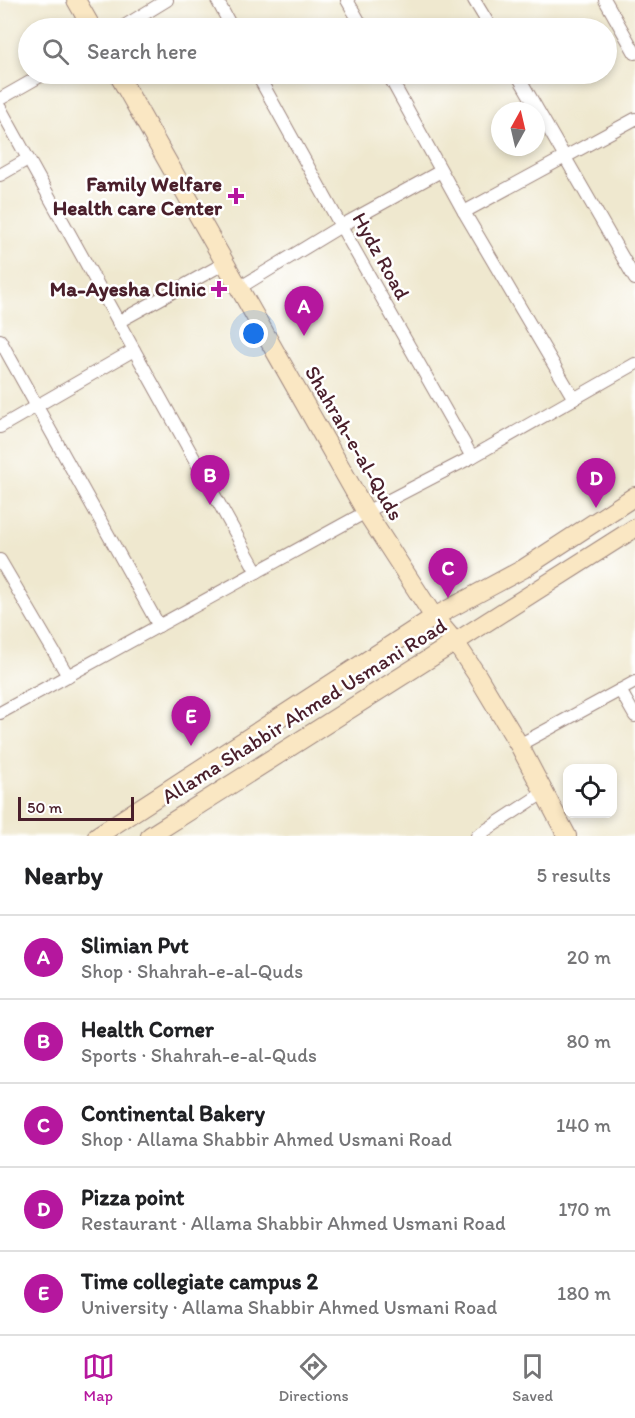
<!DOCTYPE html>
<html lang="en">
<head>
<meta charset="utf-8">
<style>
	:root { --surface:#fff; --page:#f2f2f2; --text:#202124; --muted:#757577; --line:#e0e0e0; --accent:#b5179e }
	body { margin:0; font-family:Itim,sans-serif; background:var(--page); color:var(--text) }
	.controls { position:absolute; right:18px; bottom:18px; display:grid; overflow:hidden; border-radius:12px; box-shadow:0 3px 9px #0003 }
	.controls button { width:54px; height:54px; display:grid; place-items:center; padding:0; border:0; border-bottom:2px solid var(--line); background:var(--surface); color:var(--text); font:30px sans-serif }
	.compass { position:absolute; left:491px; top:102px; width:54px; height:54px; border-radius:50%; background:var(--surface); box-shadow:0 3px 9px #0003; rotate:8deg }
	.scale { position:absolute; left:18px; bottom:15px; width:116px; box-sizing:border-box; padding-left:6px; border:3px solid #4a1f2b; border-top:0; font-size:16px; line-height:21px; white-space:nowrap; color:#4a1f2b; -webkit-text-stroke:4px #fff; paint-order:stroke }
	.you { position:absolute; left:254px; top:334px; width:21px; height:21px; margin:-15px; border:4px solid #fff; border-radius:50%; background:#1a73e8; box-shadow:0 0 0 9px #1a73e833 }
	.badge { display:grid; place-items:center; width:39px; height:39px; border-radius:50%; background:var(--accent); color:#fff; font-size:20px; font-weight:700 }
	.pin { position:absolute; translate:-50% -50px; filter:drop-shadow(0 2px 3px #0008) }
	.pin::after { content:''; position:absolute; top:32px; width:21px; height:18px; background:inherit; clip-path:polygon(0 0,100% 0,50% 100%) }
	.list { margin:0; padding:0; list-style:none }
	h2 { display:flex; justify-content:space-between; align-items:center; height:78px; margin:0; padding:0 24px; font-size:26px }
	h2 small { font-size:20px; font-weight:400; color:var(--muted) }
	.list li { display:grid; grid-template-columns:39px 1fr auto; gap:18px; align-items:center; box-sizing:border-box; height:84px; padding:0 24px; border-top:2px solid var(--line) }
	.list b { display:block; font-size:22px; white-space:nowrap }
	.list p { margin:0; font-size:20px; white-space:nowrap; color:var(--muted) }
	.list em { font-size:20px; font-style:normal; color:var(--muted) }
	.icon { flex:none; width:33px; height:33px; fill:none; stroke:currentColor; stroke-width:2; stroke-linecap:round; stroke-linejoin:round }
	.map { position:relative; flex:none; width:635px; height:836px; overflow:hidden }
	.search { position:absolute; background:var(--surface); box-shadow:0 3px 9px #0003; left:18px; right:18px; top:18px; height:66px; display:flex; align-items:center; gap:15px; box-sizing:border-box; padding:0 21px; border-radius:33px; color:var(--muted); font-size:22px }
	.sheet { height:498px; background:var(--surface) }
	nav { display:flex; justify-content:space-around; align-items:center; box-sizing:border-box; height:84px; border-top:2px solid var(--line); background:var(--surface); font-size:16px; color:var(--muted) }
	nav a { display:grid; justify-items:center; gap:3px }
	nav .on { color:var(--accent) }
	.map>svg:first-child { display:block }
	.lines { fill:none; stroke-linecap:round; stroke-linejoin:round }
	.street-casing { stroke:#9c847d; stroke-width:14 }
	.secondary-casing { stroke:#9c847d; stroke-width:20 }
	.street { stroke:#fff; stroke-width:12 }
	.secondary { stroke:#fae7c3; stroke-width:18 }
	.poi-dot { fill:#b5179e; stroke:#fff; stroke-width:2 }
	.labels { text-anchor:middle; stroke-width:5; stroke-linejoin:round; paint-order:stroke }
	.poi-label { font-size:21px; font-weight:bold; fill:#4a1f2b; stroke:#fff; text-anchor:end }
	.street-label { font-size:21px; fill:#4a1f2b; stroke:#fff }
</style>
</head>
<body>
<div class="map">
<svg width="635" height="836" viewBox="0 0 635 836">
	<rect width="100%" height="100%" fill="#fff"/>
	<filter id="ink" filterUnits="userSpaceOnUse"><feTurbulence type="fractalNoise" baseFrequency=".0167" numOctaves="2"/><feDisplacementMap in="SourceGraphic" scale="12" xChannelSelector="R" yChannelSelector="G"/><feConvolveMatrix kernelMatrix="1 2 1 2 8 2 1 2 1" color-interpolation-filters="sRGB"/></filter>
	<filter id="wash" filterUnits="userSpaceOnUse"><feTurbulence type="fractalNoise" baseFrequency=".008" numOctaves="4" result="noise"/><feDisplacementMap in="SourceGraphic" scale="24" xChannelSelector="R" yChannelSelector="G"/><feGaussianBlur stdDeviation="1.35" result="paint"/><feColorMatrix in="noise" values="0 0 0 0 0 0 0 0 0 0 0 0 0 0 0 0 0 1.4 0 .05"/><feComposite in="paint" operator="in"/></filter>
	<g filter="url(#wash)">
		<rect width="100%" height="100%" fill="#efe8cf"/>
	</g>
	<g filter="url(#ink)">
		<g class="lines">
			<g class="street-casing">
				<g id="street">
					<polyline points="217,0 232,28"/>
					<polyline points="347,0 363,28"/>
					<polyline points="474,0 491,28"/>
					<polyline points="605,0 635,53"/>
					<polyline points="121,28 167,0"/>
					<polyline points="257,74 341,226 472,457"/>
					<polyline points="388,74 464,212 574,399"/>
					<polyline points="517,74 635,279"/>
					<polyline points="0,99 44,74"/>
					<polyline points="0,108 257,572"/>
					<polyline points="0,175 28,159"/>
					<polyline points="464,212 635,119"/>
					<polyline points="239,288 341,226 441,171"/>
					<polyline points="118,322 225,263"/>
					<polyline points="0,340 159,626"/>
					<polyline points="0,427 134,350"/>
					<polyline points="0,560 68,676"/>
					<polyline points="620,690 635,716"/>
					<polyline points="0,713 366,512 472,457 635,364"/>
					<polyline points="519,745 635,682"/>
					<polyline points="477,836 543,793"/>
				</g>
			</g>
			<g class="secondary-casing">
				<g id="secondary">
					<polyline points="76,0 92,28"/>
					<polyline points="118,74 366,512 434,617 455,642 477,675 519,745 567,836"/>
					<polyline points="97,836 434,617 523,569 635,496"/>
					<polyline points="150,836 635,528"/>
				</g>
			</g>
			<use href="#street" class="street"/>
			<use href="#secondary" class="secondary"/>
		</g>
	</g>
	<g class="poi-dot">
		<path d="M233 187h6v6h6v6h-6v6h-6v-6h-6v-6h6z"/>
		<path d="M216 280h6v6h6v6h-6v6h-6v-6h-6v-6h6z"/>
	</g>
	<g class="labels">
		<g class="poi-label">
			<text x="222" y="191">Family Welfare<tspan x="222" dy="24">Health care Center</tspan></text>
			<text x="206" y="296">Ma-Ayesha Clinic</text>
		</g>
		<g class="street-label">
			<text transform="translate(381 256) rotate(61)" y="7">Hydz Road</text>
			<text transform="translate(354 443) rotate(60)" y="7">Shahrah-e-al-Quds</text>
			<text transform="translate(304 711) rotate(-32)" y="7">Allama Shabbir Ahmed Usmani Road</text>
		</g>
	</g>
</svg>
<div class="controls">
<button><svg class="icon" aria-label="locate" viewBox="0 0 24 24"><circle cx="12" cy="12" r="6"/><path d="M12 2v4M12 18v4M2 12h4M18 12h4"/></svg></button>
</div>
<svg class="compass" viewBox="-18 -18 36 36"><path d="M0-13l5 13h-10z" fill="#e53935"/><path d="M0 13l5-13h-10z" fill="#757577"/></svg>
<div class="scale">50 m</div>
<div class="you"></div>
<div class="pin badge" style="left:304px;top:336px">A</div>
<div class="pin badge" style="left:210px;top:505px">B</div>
<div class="pin badge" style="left:448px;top:598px">C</div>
<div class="pin badge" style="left:596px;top:508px">D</div>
<div class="pin badge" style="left:191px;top:746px">E</div>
<div class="search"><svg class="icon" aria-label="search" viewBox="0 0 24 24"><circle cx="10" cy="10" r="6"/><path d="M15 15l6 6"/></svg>Search here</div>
</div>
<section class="sheet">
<h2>Nearby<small>5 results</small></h2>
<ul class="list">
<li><span class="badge">A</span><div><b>Slimian Pvt</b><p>Shop · Shahrah-e-al-Quds</p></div><em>20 m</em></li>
<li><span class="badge">B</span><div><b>Health Corner</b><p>Sports · Shahrah-e-al-Quds</p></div><em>80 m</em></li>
<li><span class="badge">C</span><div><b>Continental Bakery</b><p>Shop · Allama Shabbir Ahmed Usmani Road</p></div><em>140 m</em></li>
<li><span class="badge">D</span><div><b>Pizza point</b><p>Restaurant · Allama Shabbir Ahmed Usmani Road</p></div><em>170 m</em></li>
<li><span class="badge">E</span><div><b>Time collegiate campus 2</b><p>University · Allama Shabbir Ahmed Usmani Road</p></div><em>180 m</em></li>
</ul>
</section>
<nav>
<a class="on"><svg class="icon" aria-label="map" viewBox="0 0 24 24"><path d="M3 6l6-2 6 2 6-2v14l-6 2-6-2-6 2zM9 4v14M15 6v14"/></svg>Map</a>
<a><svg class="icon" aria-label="directions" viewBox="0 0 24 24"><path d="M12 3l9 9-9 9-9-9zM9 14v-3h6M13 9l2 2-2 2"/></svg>Directions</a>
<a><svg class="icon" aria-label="saved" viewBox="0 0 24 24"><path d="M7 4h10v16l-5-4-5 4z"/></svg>Saved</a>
</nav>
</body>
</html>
